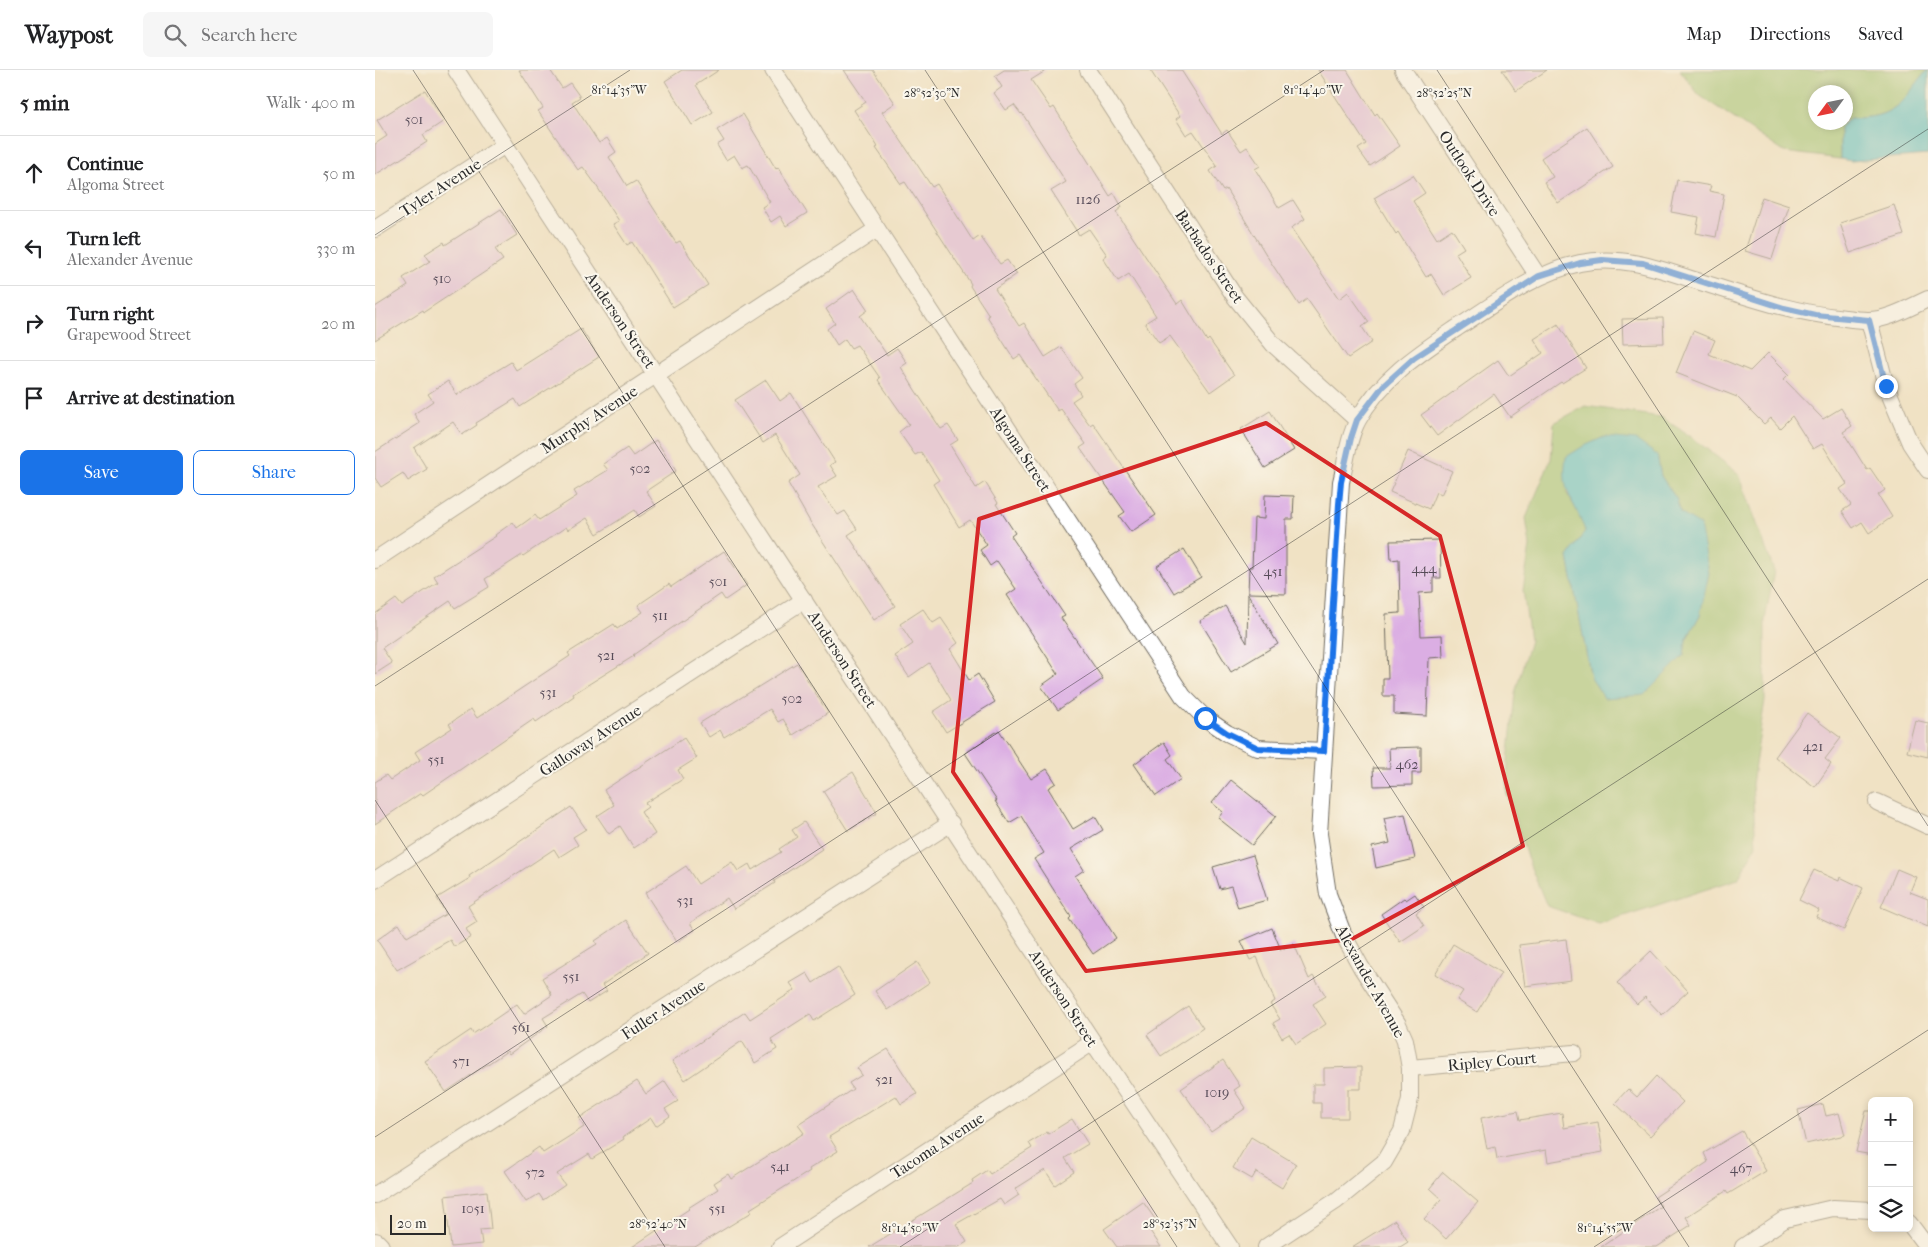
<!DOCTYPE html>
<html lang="en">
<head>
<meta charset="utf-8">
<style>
	:root { --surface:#fff; --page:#f6f6f6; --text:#202124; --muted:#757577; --line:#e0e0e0; --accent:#1a73e8 }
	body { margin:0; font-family:"IM FELL French Canon",serif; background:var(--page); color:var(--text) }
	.controls { position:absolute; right:15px; bottom:15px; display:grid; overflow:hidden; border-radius:8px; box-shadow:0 2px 8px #0003 }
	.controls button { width:45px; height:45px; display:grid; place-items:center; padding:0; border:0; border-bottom:1px solid var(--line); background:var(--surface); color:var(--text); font:25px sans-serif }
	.compass { position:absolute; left:1433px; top:15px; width:45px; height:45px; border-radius:50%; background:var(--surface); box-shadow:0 2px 8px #0003; rotate:237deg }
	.scale { position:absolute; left:15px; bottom:12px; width:56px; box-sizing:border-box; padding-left:5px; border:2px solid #2b2b2b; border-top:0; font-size:14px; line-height:18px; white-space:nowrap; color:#2b2b2b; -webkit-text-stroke:4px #fbf7ec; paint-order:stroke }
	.stop { position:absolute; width:15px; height:15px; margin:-11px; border:4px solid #1a73e8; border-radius:50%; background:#fff }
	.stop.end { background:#1a73e8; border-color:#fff; box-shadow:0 1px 5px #0008 }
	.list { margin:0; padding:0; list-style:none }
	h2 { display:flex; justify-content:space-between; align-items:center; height:65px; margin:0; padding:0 20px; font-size:21px }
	h2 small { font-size:16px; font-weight:400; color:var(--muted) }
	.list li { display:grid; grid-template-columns:32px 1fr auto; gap:15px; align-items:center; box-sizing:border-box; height:75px; padding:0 20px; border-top:1px solid var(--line) }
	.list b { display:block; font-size:19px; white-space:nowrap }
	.list p { margin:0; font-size:16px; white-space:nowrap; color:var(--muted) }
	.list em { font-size:16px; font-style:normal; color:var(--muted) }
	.actions { display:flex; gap:10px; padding:15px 20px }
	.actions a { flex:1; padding:11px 0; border:1px solid var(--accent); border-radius:8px; text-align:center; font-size:18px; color:var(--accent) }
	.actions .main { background:var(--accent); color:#fff }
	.icon { flex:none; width:28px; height:28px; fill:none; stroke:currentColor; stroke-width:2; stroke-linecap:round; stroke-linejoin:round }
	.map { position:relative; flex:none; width:1553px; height:1177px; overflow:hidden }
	header { display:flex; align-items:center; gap:30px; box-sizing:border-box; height:70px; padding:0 25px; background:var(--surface); border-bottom:1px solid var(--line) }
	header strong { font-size:24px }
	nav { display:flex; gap:28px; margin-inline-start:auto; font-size:18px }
	.search { width:350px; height:45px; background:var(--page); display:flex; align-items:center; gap:12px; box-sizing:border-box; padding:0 18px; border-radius:8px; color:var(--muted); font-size:19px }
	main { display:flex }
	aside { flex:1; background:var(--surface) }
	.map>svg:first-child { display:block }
	.green { fill:#99c370; stroke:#62774e; fill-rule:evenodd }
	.water { fill:#53c0ca; stroke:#3f767a }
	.building { fill:#dbaee3 }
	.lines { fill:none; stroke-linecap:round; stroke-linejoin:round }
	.minor-casing { stroke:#706b61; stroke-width:18 }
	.secondary-casing { stroke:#706b61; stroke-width:24 }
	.minor { stroke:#fff; stroke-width:16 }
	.secondary { stroke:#fff; stroke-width:22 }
	.route { stroke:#1a73e8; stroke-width:6 }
	.marked { fill:none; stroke:#d62828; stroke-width:4; stroke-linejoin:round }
	.ticks { fill:none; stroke:#2b2b2b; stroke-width:1; stroke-opacity:0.45 }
	.labels { text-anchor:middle; stroke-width:4; stroke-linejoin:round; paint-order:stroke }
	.number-label { font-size:14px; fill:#574c59 }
	.street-label { font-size:16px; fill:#2b2b2b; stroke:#fbf7ec }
	.ticks-label { font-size:12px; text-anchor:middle; fill:#2b2b2b; stroke:#fbf7ec; stroke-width:4; stroke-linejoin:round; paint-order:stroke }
</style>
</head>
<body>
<header>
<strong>Waypost</strong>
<div class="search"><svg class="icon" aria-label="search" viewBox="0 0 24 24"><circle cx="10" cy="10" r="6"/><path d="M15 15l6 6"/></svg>Search here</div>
<nav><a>Map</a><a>Directions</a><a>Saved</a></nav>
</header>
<main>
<aside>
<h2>5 min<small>Walk · 400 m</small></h2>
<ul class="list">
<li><svg class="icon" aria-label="ahead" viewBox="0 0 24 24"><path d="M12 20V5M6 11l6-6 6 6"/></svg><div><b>Continue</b><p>Algoma Street</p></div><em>50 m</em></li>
<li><svg class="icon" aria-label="left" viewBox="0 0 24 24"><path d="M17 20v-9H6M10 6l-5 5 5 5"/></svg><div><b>Turn left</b><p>Alexander Avenue</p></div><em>330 m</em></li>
<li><svg class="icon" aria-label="right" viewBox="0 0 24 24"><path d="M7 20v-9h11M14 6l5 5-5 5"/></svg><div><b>Turn right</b><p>Grapewood Street</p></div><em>20 m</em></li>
<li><svg class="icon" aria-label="arrive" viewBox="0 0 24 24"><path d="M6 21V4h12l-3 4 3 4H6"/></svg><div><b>Arrive at destination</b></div></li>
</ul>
<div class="actions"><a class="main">Save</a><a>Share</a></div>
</aside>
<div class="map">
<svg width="1553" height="1177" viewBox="0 0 1553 1177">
	<rect width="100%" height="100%" fill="#fbf7ec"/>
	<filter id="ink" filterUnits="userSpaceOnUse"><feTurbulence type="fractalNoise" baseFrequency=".02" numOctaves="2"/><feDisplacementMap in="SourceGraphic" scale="10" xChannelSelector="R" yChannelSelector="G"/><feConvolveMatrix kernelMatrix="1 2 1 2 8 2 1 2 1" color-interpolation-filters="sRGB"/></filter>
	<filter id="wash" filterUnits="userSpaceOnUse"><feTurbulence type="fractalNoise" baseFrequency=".0096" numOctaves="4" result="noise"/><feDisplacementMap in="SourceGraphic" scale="20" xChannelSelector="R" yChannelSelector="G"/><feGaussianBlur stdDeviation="1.12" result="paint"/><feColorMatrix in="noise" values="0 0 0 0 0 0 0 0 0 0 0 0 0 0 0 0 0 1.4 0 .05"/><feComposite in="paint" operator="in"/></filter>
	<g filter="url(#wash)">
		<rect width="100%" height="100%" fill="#f0e2c4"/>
		<g class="green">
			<path d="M1305,0H1552C1528,32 1519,49 1475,48L1471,52L1470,22H1440V52L1470,53L1465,57V89L1409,82L1324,25Z"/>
			<path d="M1210,336L1286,347L1315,366L1364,404L1399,501L1390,550V630L1377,714L1381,775L1363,809L1224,854L1172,836L1154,793L1132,723L1133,691L1140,623L1155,570L1148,520L1155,476L1151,448L1176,389L1179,353ZM1282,385L1286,406L1302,430L1328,526L1325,545L1311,570L1309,585L1216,608L1193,487L1211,461L1206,447L1191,422Z"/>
		</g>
		<g class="water">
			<path d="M1552,0H1553V85L1476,91L1465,89V57L1475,48C1520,49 1527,32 1552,0Z"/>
			<path d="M1229,367L1261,370L1282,385L1286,406L1302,430L1305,443L1325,455L1334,503L1325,545L1311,570L1309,585L1269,625L1229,628L1216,608L1193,487L1210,461C1200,429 1185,425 1191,387L1207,377Z"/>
		</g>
		<g id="blocks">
			<g class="building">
				<polygon points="144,0 175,0 187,18 195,13 205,27 197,32 224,73 232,68 241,82 234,87 252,116 261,111 301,173 305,171 333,215 298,237 257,172 252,175 238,154 244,151 219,112 208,97 203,100 163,41 168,38"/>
				<polygon points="307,0 344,0 321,15 338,42 317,55 290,11"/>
				<polygon points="469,0 498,0 520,33 507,42 557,117 562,114 598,171 605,166 625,194 632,190 642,204 620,219 644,256 649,253 670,287 686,277 707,308 699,314 706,325 697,331 715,355 718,353 781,445 756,462 744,446 750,442 705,378 711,374 686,339 683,341 645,285 639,289 612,246 614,245 595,216 596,214 530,112 526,114 501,78 503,77 479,40 491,32"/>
				<polygon points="629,0 672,0 656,10 676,39 679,37 735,126 739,123 747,137 741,142 802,234 807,230 832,271 834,269 859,305 835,322 795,266 784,273 770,253 781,246 754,204 743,211 728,188 732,185 714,159 704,165 676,121 691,112 647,43 646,44 639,35 631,40 619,23 627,17 620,6"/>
				<polygon points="775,0 806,0 847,64 852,60 866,81 872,77 885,96 880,99 904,138 918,130 930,149 916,158 964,229 973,222 994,252 987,257 997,272 973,288 932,229 924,235 895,191 851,119 848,121 835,101 842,96 818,61 811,65 801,49 805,46"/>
				<polygon points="943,0 972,0 1000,45 1002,43 1025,76 995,96 983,79 991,74"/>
				<polygon points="1127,0 1172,0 1141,21"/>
				<polygon points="50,20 69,51 48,65 52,72 0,105 0,74 12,66 2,50"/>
				<polygon points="368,44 401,99 403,97 432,143 411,156 405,146 396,152 387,137 395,132 373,95 367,98 359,85 351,90 342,75 349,71 342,60"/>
				<polygon points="1212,57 1238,97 1183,133 1169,112 1178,107 1166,88"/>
				<polygon points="1038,105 1050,123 1038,131 1062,169 1077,159 1089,178 1081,183 1096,208 1069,225 1056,204 1051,207 1023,162 1021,164 999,128"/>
				<polygon points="1302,110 1336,116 1334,121 1349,124 1341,167 1321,163 1324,147 1296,142"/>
				<polygon points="1387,127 1414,136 1397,189 1370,181"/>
				<polygon points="1519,135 1529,165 1475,183 1465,153"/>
				<polygon points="126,139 142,165 120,179 128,190 49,242 48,240 0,270 0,237 33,216 28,208 55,191 50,184 69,172 70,175"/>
				<polygon points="479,219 493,240 485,246 512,285 522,278 532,293 526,297 540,320 566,359 573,355 583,370 575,375 601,418 610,412 623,433 621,434 640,463 636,466 690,546 686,548 728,609 683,640 666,616 683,604 632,525 641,519 622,491 615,496 605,480 612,475 595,450 584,457 558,414 564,410 546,382 540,385 524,362 534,354 503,310 505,308 482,275 476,278 470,269 462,275 452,259 460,253 451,239"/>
				<polygon points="1288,248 1289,273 1248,274 1247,249"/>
				<polygon points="1183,254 1211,298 1187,313 1186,312 1135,347 1119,324 1062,366 1046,345 1123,290 1134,306 1168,283 1159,269"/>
				<polygon points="206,259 224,287 145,337 140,329 101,353 102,355 87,365 78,352 39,378 52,399 33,411 28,403 6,417 0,408 0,382 45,353 39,344 58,331 53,324 73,311 82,325 136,292 141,300"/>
				<polygon points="1318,261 1340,270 1334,284 1375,301 1393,283 1414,304 1409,309 1448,349 1466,338 1477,356 1468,362 1492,400 1495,398 1510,420 1503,425 1517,447 1494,463 1487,452 1478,458 1467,441 1476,435 1465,419 1472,414 1447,374 1438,379 1417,346 1405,358 1396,348 1389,354 1362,327 1301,303"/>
				<polygon points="391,310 405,331 416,323 460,392 455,395 462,406 443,417 463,445 470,441 482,459 473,465 520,536 499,550 434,450 413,413 425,405 400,365 388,373 360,330"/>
				<polygon points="895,341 919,380 890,398 866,359"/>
				<polygon points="281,370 301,401 271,421 281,436 264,447 260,440 222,464 212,448 193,460 191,457 148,486 147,485 110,509 114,517 80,538 75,531 7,578 17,593 0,604 0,544 21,529 27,536 63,512 59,506 121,466 120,465 138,452 142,458 160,445 164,450 202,426 199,421 233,400 228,394 252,378 258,386"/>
				<polygon points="1033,381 1077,401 1066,425 1061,422 1054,439 1015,422"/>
				<polygon points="890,425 919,426 918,449 911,449 911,524 873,523 874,497 877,497 879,448 889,449"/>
				<polygon points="1065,470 1066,508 1058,508 1058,522 1044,523 1046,566 1067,565 1068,587 1054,588 1052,646 1019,644 1019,626 1008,626 1008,608 1013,608 1011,544 1025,543 1024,489 1016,490 1015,471"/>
				<polygon points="809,479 826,507 799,523 782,496"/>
				<polygon points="349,481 372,515 350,530 346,524 258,585 259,586 198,624 199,626 161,652 159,649 48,725 46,723 0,754 0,712 11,705 15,710 45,690 40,682 77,658 74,654 96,639 102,648 195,586 193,583 239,554 242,559 268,542 263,535 294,514 296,517"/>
				<polygon points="873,524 903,574 856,602 825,551 850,536 872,573"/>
				<polygon points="548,539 558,553 566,548 583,573 575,579 594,610 603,604 620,632 571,662 558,642 576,630 554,593 534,607 520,586 538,574 525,554"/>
				<polygon points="422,593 453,643 418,665 408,649 403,652 395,639 349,667 345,660 334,667 325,653"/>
				<polygon points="1432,643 1466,668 1450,689 1456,694 1440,717 1400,687"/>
				<polygon points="1540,650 1553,653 1553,687 1532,682"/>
				<polygon points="624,660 656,709 672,699 681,713 673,718 698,759 720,746 728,760 696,779 709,800 700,806 741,868 718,884 694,849 696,847 659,789 669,783 646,746 634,753 620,731 622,731 590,683"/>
				<polygon points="309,668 322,688 303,700 308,709 270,733 273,737 266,742 280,764 259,778 245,756 234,764 222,746 239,735 229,720"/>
				<polygon points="789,672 797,685 792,689 806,709 781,726 759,694"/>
				<polygon points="1046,677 1046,703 1037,703 1037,715 999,716 998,698 1015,698 1014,678"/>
				<polygon points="478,702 502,743 473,761 448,721"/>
				<polygon points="856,710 901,746 877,775 843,748 848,742 837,733"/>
				<polygon points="196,737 211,759 198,767 203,775 184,787 179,779 93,836 102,852 91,859 96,867 79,877 75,870 22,900 2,870 24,854 32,867 71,844 62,828 95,808 94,806"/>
				<polygon points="1030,744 1040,789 1001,798 997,777 1015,773 1009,748"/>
				<polygon points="429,752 447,779 399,811 400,813 359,839 352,828 315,853 320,860 302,872 270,823 311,796 323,814 357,792 363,801 374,794 377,800 406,782 404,779 422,767 417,760"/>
				<polygon points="878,785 892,830 863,838 856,816 845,819 838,797"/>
				<polygon points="1522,799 1541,807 1535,822 1553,829 1553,857 1506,837"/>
				<polygon points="1439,800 1464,811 1465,807 1488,818 1469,860 1441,847 1444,840 1424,830"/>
				<polygon points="1040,824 1049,837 1041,843 1049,856 1025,872 1006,844 1029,828 1031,830"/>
				<polygon points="251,850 273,883 227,915 232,921 213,933 207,924 168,948 173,956 134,984 132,981 71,1022 50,991 96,960 98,964 142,934 149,944 177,925 167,908 222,874 220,871"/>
				<polygon points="897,858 906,880 919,874 934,909 938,906 951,926 938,934 951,954 921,974 914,964 907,968 898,953 905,949 895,934 900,931 882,887 875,890 866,871"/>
				<polygon points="1191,869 1196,910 1150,916 1144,875"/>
				<polygon points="1078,874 1126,903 1102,942 1082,930 1088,921 1060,904"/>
				<polygon points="1276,881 1313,921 1287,945 1270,927 1262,934 1242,913"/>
				<polygon points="542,892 555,912 513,940 500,921"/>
				<polygon points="463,897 480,925 439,951 435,944 396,969 402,979 380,993 367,971 310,1010 297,991 370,942 375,949 420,920 415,913 432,903 438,913"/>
				<polygon points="813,936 828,958 786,986 772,965"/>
				<polygon points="513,979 542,1024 526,1034 521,1026 454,1067 463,1081 434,1099 435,1101 375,1139 377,1142 320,1177 257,1177 314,1139 313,1138 343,1119 339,1113 353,1104 356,1109 429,1063 423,1055 478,1019 474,1013 487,1005 482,998"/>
				<polygon points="848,990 865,1016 859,1020 871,1038 836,1062 806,1019"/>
				<polygon points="986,997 986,1019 973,1019 973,1048 946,1048 946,1033 938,1033 938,1014 949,1014 949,998"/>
				<polygon points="1281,1006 1308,1032 1275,1066 1240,1033 1253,1019 1262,1027"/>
				<polygon points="262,1011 271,1024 290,1011 303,1031 290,1039 295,1046 281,1056 276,1048 248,1067 249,1069 217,1089 214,1084 182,1104 190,1115 168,1130 164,1124 151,1132 130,1101 164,1077 168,1083 209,1057 204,1048"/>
				<polygon points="1448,1034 1451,1046 1464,1043 1470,1065 1431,1074 1423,1040"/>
				<polygon points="1143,1041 1145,1050 1187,1043 1189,1058 1223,1052 1228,1082 1173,1092 1171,1080 1122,1089 1120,1077 1112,1079 1106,1048"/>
				<polygon points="1491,1041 1497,1041 1497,1085 1481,1082"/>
				<polygon points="697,1049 713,1074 690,1088 699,1102 680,1115 670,1100 640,1119 644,1125 629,1135 625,1129 581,1154 592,1172 584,1177 494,1177 598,1113 597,1110 612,1100 615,1104 657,1078 654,1073 672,1062 673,1064"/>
				<polygon points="1367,1061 1391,1101 1353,1124 1351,1121 1311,1147 1316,1155 1282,1177 1226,1177 1286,1136 1280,1127 1333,1092 1329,1083"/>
				<polygon points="876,1067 921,1094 907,1118 881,1102 877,1109 858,1098"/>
				<polygon points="1068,1102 1103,1132 1071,1169 1049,1149 1067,1129 1055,1118"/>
				<polygon points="112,1121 116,1159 105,1160 107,1174 76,1177 70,1126"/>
				<polygon points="768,1132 780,1149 771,1155 786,1177 742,1177 729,1159"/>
				<polygon points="1020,1150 1033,1172 1025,1177 977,1177"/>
			</g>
		</g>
	</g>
	<g filter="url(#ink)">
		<use href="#blocks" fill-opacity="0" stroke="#706b61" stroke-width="1"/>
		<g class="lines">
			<g class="minor-casing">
				<g id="minor">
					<polyline points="81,0 718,972 855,1177"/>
					<polyline points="398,0 808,626 830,648 852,663 883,678 949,681"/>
					<polyline points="713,0 860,227 898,274 982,350"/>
					<polyline points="1028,0 1163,206"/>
					<polyline points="0,159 130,75"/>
					<polyline points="1494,250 1511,316 1535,373 1553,400"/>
					<polyline points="0,490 502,159"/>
					<polyline points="1502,732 1553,756"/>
					<polyline points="0,810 429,530"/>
					<polyline points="1035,998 1199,983"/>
					<polyline points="0,1125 576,753"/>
					<polyline points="1534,1153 1552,1177"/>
					<polyline points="405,1177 718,972"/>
					<path d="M891,1177L961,1131L1009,1092L1027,1061L1035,1029V998L1030,970L1023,954L986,897L969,866L953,824L944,764L966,412C971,392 973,368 983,350C1005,309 1045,283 1082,258C1121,233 1159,203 1205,193C1244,185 1280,197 1316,209C1367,225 1417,243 1470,248C1477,249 1485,250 1493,250C1513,250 1535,237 1553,229"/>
					<polyline points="1368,1177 1410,1149 1458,1138 1497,1140"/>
				</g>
			</g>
			<g class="secondary-casing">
				<polyline id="secondary" points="0,1174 3,1177"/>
			</g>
			<use href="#minor" class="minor"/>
			<use href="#secondary" class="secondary"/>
		</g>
	</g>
	<g class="lines" filter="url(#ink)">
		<polyline class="route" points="830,648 852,663 883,678 949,681 964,434 966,412 976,368 982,350 1008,316 1039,288 1164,206 1205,193 1227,190 1268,193 1409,238 1440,245 1494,250 1511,316"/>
	</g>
	<path d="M0 0H1553V1177H0ZM891,353L1065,466L1148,776L977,869L711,901L578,702L604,449Z" fill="#f0e2c4" fill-opacity=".55" fill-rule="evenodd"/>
	<path class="marked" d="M891,353L1065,466L1148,776L977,869L711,901L578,702L604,449Z"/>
	<path class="ticks" d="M38,0L802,1177M550,0L1314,1177M1062,0L1553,756M0,165L255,0M0,616L949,0M0,730L290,1177M0,1067L1553,59M525,1177L1553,509M1219,1177L1553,960"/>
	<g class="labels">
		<g class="number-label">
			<text x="39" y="54">501</text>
			<text x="713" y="134">1126</text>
			<text x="67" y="213">510</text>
			<text x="265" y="403">502</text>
			<text x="1049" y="503">444</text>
			<text x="898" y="506">451</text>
			<text x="343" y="516">501</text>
			<text x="285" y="550">511</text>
			<text x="231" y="590">521</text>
			<text x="173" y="627">531</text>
			<text x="417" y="633">502</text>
			<text x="1438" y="681">421</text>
			<text x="61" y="694">551</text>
			<text x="1032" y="699">462</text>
			<text x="310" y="835">531</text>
			<text x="196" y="911">551</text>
			<text x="146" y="962">561</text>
			<text x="86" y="996">571</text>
			<text x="509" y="1014">521</text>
			<text x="842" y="1027">1019</text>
			<text x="405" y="1101">541</text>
			<text x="1366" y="1103">467</text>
			<text x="160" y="1107">572</text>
			<text x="98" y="1143">1051</text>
			<text x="342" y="1143">551</text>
		</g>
		<g class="street-label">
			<text transform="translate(1095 103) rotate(57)" y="6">Outlook Drive</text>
			<text transform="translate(65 117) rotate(-33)" y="6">Tyler Avenue</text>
			<text transform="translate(835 186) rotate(56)" y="6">Barbados Street</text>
			<text transform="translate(246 250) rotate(56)" y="6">Anderson Street</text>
			<text transform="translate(214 349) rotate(-33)" y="6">Murphy Avenue</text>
			<text transform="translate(646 379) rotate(57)" y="6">Algoma Street</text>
			<text transform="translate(468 589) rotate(57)" y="6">Anderson Street</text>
			<text transform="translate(215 670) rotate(-33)" y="6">Galloway Avenue</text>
			<text transform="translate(996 911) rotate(61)" y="6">Alexander Avenue</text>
			<text transform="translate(689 928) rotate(57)" y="6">Anderson Street</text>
			<text transform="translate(288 939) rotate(-33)" y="6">Fuller Avenue</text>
			<text transform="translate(1117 991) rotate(-5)" y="6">Ripley Court</text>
			<text transform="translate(562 1075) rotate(-33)" y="6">Tacoma Avenue</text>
		</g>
	</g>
	<g class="ticks-label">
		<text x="244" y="24">81°14'35"W</text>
		<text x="938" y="24">81°14'40"W</text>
		<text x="557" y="27">28°52'30"N</text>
		<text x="1069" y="27">28°52'25"N</text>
		<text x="283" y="1158">28°52'40"N</text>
		<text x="795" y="1158">28°52'35"N</text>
		<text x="535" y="1162">81°14'50"W</text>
		<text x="1230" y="1162">81°14'55"W</text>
	</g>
</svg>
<div class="controls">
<button>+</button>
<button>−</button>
<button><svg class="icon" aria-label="layers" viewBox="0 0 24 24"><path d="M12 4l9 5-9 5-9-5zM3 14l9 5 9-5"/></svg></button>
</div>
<svg class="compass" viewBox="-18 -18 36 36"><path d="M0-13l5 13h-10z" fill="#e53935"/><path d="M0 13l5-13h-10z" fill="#757577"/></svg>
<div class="scale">20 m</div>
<div class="stop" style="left:830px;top:648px"></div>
<div class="stop end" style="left:1511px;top:316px"></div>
</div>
</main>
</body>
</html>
